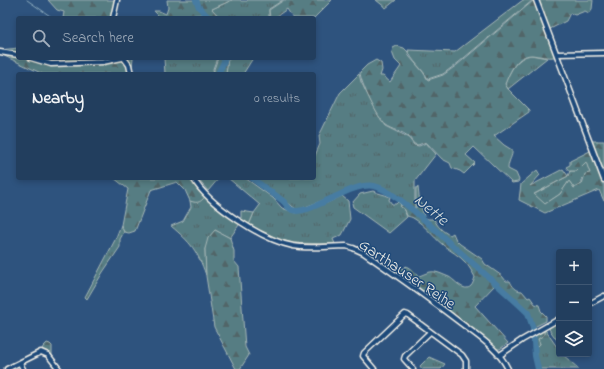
<!DOCTYPE html>
<html lang="en">
<head>
<meta charset="utf-8">
<style>
	:root { --surface:#223e5e; --page:#2a4564; --text:#f1f3f6; --muted:#a2aebc; --line:#3f5773 }
	body { margin:0; font-family:"Indie Flower",sans-serif; background:var(--page); color:var(--text) }
	.controls { position:absolute; right:12px; bottom:12px; display:grid; overflow:hidden; border-radius:4px; box-shadow:0 2px 6px #0003 }
	.controls button { width:36px; height:36px; display:grid; place-items:center; padding:0; border:0; border-bottom:1px solid var(--line); background:var(--surface); color:var(--text); font:20px sans-serif }
	.list { margin:0; padding:0; list-style:none }
	h2 { display:flex; justify-content:space-between; align-items:center; height:52px; margin:0; padding:0 16px; font-size:17px }
	h2 small { font-size:13px; font-weight:400; color:var(--muted) }
	.icon { flex:none; width:22px; height:22px; fill:none; stroke:currentColor; stroke-width:2; stroke-linecap:round; stroke-linejoin:round }
	.map { position:relative; flex:none; width:604px; height:369px; overflow:hidden }
	.search { position:absolute; background:var(--surface); box-shadow:0 2px 6px #0003; left:16px; top:16px; width:300px; height:44px; display:flex; align-items:center; gap:10px; box-sizing:border-box; padding:0 14px; border-radius:4px; color:var(--muted); font-size:15px }
	.panel { position:absolute; background:var(--surface); box-shadow:0 2px 6px #0003; left:16px; top:72px; width:300px; height:108px; border-radius:4px }
	.map>svg:first-child { display:block }
	.grass { fill:url(#grass-tufts); stroke:#a6b7b6 }
	.forest { fill:url(#forest-firs); stroke:#a6b7b6 }
	.lines { fill:none; stroke-linecap:round; stroke-linejoin:round }
	.stream { stroke:#8cabbe; stroke-width:1 }
	.river { stroke:#467ca2; stroke-width:6 }
	.street-casing { stroke:#f4f1e8; stroke-width:7 }
	.street { stroke:#1f4a7a; stroke-width:4 }
	.labels { text-anchor:middle; stroke-width:3; stroke-linejoin:round; paint-order:stroke }
	.street-label { font-size:16px; fill:#f4f1e8; stroke:#1f4a7a }
	.water-label { font-size:17px; font-style:italic; fill:#dadfde; stroke:#1f4a7a }
</style>
</head>
<body>
<div class="map">
<svg width="604" height="369" viewBox="0 0 604 369">
	<defs>
		<pattern id="grass-tufts" width="24" height="20" patternUnits="userSpaceOnUse"><rect width="24" height="20" fill="#577d83"/><path d="M3 7l-1-3M5 7V3M7 7l1-3M15 17l-1-3M17 17v-4M19 17l1-3" fill="none" stroke="#516568"/></pattern>
		<pattern id="forest-firs" width="22" height="20" patternUnits="userSpaceOnUse"><rect width="22" height="20" fill="#577d83"/><path d="M5 1l3.5 6h-7zM16 11l3.5 6h-7z" fill="#516568"/></pattern>
	</defs>
	<rect width="100%" height="100%" fill="#2e537e"/>
	<filter id="ink" filterUnits="userSpaceOnUse"><feTurbulence type="fractalNoise" baseFrequency=".025" numOctaves="2"/><feDisplacementMap in="SourceGraphic" scale="8" xChannelSelector="R" yChannelSelector="G"/><feConvolveMatrix kernelMatrix="1 2 1 2 8 2 1 2 1" color-interpolation-filters="sRGB"/></filter>
	<g filter="url(#ink)">
		<g class="grass">
			<polygon points="232,0 240,0 241,1 247,1 248,0 283,0 269,9 269,18 220,18 212,9"/>
			<polygon points="376,0 396,0 386,8"/>
			<path d="M523,0H533L458,63L443,74L428,79C423,69 411,61 408,50L455,52Z"/>
			<path d="M531,55L547,58L508,89L505,84C510,71 517,57 531,55Z"/>
			<polygon points="164,58 217,58 213,69 214,74 165,74"/>
			<polygon points="228,58 253,58 243,74 226,74"/>
			<path d="M359,74L361,82L378,115L386,126L408,137L414,145L419,146L426,143L436,154L415,181V207L413,208C397,195 384,184 362,185L300,209H296L254,178H314V158L320,144L319,136L340,93Z"/>
			<polygon points="586,161 590,173 582,179 582,184 574,188 569,181 560,194 545,204 533,195 568,176 570,171 577,171"/>
			<polygon points="197,178 219,178 208,191"/>
			<polygon points="228,178 245,178 273,198 282,208 295,213 327,203 342,196 348,201 350,219 342,235 333,239 335,244 293,243 281,240 249,225 254,213 260,205"/>
			<path d="M373,191C379,194 384,194 390,197L389,200L392,204H396L398,202L401,205L400,206L404,210L407,217L389,233L353,207L352,203L360,194Z"/>
			<path d="M207,194L241,222L230,238L215,230L205,249L206,275C197,250 191,243 171,226L183,221L191,207L190,201C199,203 201,201 207,194Z"/>
			<polygon points="121,225 124,232 120,239 120,247 103,272 87,299 85,297 115,240"/>
			<polygon points="558,322 559,323 559,343 549,329 549,327"/>
			<polygon points="544,330 546,331 559,350 559,354 562,354 579,369 539,369 536,348 540,344 538,339 544,335"/>
			<polygon points="429,357 445,364 441,369 422,369 420,366"/>
		</g>
		<g class="forest">
			<polygon points="48,0 117,0 113,18 63,18 64,12 57,10"/>
			<polygon points="167,0 232,0 212,9 220,18 158,18 158,15 154,11 159,11 166,14 168,8"/>
			<polygon points="284,0 332,0 314,18 293,18 287,9 274,18 270,18 269,10"/>
			<path d="M534,0H593L592,9L589,13L585,11L575,15L570,13L566,21L546,31L555,57C547,58 540,56 532,55C517,55 510,71 505,84L508,89L529,110V112L494,136L504,145L512,150C513,157 508,160 508,169L516,173L519,180L518,182L512,183L474,147L466,155L475,163L464,174L460,171L452,168L450,163L442,159L426,142L418,145L414,144C412,142 411,139 409,137C402,131 393,130 386,125C378,119 360,82 360,72L367,65L376,60L381,63L382,70L380,76H383L390,82L401,66L395,60L392,52L393,48L397,46L404,48L408,52L409,56L423,72L428,80L443,75L457,65Z"/>
			<polygon points="18,48 18,58 133,58 131,74 43,74 0,54 0,50"/>
			<polygon points="218,58 228,58 226,74 214,74 214,69"/>
			<polygon points="592,141 604,141 604,175"/>
			<polygon points="590,151 604,186 604,201 599,190 545,213 519,200 521,184 537,170 540,175 530,186 563,169 568,176 534,194 545,204 560,194 569,181 574,188 582,184 585,174 590,173 586,162 577,171 570,171 570,172 566,167 570,165 570,161"/>
			<path d="M114,178H193L207,194C201,202 199,204 190,201L185,190L177,182L151,190L135,231L129,233L124,232L121,225L128,189Z"/>
			<path d="M418,187L419,196L424,217L428,219H434C437,226 443,232 450,235L453,233L456,240L460,244L482,259L485,264L502,276L506,281H510C512,286 516,291 522,291L528,298L530,297L535,304L539,305L541,311L546,316V321L532,328L527,313L495,285L475,306L508,343L500,349H496C461,318 423,291 384,265L389,257L403,269L406,266C412,269 414,273 419,276C425,274 429,271 435,272C438,272 446,276 449,277C455,280 464,293 471,286C473,284 474,280 475,277C472,272 469,266 465,262C459,255 450,251 443,245C432,236 425,225 413,218C412,217 410,217 407,216L405,210L400,206L402,205L414,208H416V188Z"/>
			<polygon points="241,211 254,213 248,227 241,222"/>
			<polygon points="215,230 230,238 234,251 234,261 239,267 245,347 249,355 240,369 236,369 214,327 206,276 205,249 208,238"/>
			<polygon points="544,330 544,335 538,339 540,344 536,348 539,369 536,369 532,336"/>
			<polygon points="47,343 50,344 52,346 52,359 41,352 43,347"/>
		</g>
		<g class="lines">
			<g class="stream">
				<polyline points="27,0 53,18"/>
				<path d="M179,18L180,16C188,14 196,17 204,13"/>
			</g>
			<g class="river">
				<polyline points="196,0 199,7 209,18"/>
				<path d="M218,74C220,68 224,64 225,58"/>
				<path d="M252,178C262,186 273,193 283,201C287,204 287,208 292,210C309,217 351,181 374,186C396,191 435,230 453,246C478,268 504,290 528,313L533,328L535,356L538,369"/>
			</g>
			<g class="street-casing">
				<g id="street">
					<polyline points="536,0 604,180"/>
					<polyline points="113,18 117,0"/>
					<polyline points="0,52 18,55"/>
					<polyline points="557,54 604,53"/>
					<polyline points="31,58 51,64 103,62 122,58"/>
					<polyline points="124,58 129,65 131,74"/>
					<path d="M193,178C208,205 263,240 293,246C310,249 329,246 346,246L353,248L364,253C396,275 427,297 458,321C476,335 498,348 508,369"/>
					<polyline points="589,304 604,296"/>
					<polyline points="500,355 522,340 559,319"/>
					<polyline points="20,363 23,369"/>
					<polyline points="7,369 41,352 48,355 59,369"/>
					<polyline points="374,369 363,356 364,353 405,314 408,315 462,355 466,361 466,369"/>
					<polyline points="413,369 404,359 405,356 430,332"/>
				</g>
			</g>
			<use href="#street" class="street"/>
		</g>
	</g>
	<g class="labels">
		<g class="street-label">
			<text transform="translate(408 273) rotate(34)" y="6">Garthauser Reihe</text>
		</g>
		<g class="water-label">
			<text transform="translate(432 209) rotate(40)" y="6">Nette</text>
		</g>
	</g>
</svg>
<div class="controls">
<button>+</button>
<button>−</button>
<button><svg class="icon" aria-label="layers" viewBox="0 0 24 24"><path d="M12 4l9 5-9 5-9-5zM3 14l9 5 9-5"/></svg></button>
</div>
<div class="search"><svg class="icon" aria-label="search" viewBox="0 0 24 24"><circle cx="10" cy="10" r="6"/><path d="M15 15l6 6"/></svg>Search here</div>
<section class="panel">
<h2>Nearby<small>0 results</small></h2>
<ul class="list">
</ul>
</section>
</div>
</body>
</html>
